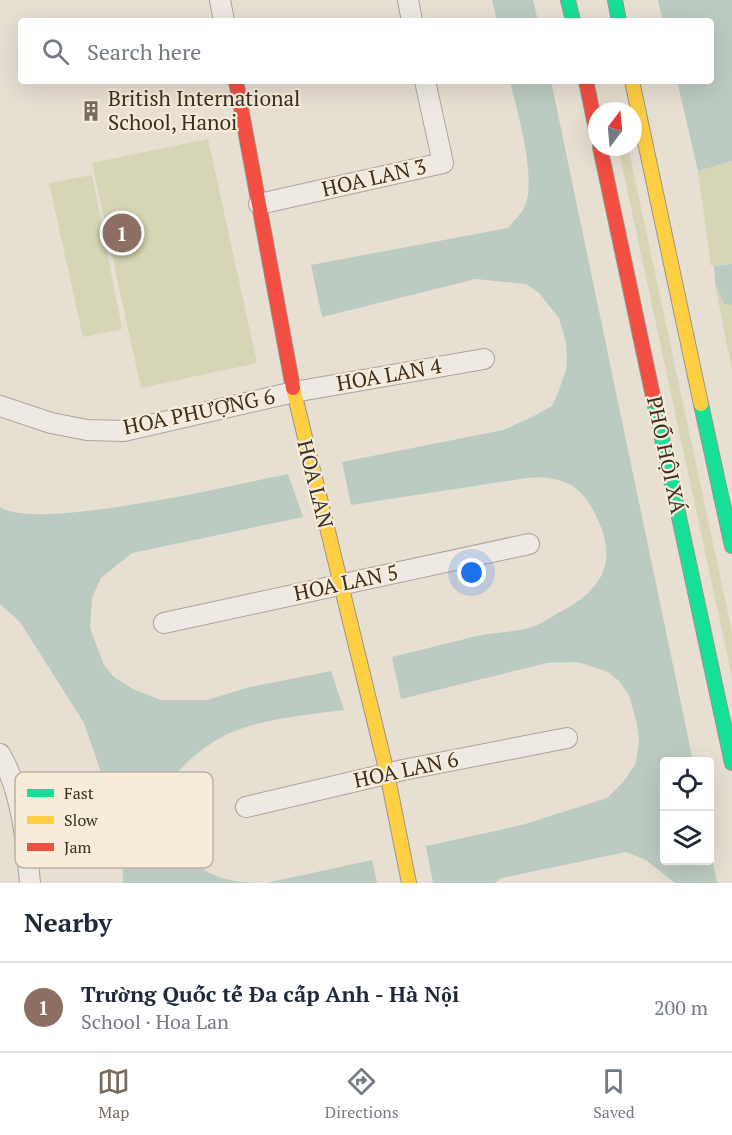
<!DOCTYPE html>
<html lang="en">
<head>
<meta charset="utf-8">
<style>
	:root { --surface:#fff; --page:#f6f6f7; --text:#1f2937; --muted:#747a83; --line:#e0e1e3; --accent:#786b5f }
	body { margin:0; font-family:"PT Serif",serif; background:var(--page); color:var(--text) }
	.controls { position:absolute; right:18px; bottom:18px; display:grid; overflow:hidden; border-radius:6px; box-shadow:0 6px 24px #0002 }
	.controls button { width:54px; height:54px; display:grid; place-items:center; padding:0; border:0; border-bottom:2px solid var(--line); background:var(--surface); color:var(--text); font:30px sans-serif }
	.compass { position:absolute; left:588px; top:102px; width:54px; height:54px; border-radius:50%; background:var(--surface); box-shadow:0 6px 24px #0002; rotate:16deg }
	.you { position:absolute; left:472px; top:573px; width:21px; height:21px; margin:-15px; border:4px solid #fff; border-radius:50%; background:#1a73e8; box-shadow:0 0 0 9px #1a73e833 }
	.badge { display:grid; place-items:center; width:39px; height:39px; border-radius:50%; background:var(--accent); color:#fff; font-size:20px; font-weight:700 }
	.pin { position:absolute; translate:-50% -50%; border:3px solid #fff; box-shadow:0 2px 6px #0006 }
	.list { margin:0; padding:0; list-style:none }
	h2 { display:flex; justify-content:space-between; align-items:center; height:78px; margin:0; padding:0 24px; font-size:26px }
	h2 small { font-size:20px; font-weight:400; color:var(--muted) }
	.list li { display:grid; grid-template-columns:39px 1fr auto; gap:18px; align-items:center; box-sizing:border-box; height:90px; padding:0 24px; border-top:2px solid var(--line) }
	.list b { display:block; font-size:22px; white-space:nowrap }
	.list p { margin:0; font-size:20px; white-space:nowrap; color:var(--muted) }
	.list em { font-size:20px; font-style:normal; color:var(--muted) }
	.icon { flex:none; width:33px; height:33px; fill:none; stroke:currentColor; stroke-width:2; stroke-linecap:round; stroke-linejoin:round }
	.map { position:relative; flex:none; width:732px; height:883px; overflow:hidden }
	.search { position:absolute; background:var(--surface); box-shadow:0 6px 24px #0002; left:18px; right:18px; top:18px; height:66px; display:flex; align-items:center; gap:15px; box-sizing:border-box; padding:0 21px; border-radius:6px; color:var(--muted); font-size:22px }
	.sheet { height:168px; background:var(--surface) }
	nav { display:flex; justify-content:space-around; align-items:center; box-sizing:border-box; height:84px; border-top:2px solid var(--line); background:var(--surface); font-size:16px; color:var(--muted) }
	nav a { display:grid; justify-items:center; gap:3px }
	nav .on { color:var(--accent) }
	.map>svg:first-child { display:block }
	.green { fill:#d6d5b5 }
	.water { fill:#bccbc1 }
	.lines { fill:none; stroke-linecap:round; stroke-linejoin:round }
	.street-casing { stroke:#aca49a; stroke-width:22 }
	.fast-casing { stroke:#9c948a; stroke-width:16 }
	.slow-casing { stroke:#9c948a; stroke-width:16 }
	.jam-casing { stroke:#9c948a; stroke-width:16 }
	.street { stroke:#eeeae3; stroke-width:20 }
	.fast { stroke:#16e098; stroke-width:14 }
	.slow { stroke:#ffcf43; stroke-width:14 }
	.jam { stroke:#f24e42; stroke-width:14 }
	.labels { text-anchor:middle; stroke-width:4.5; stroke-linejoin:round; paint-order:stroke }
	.poi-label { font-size:21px; fill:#3c2d21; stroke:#f6ecd9; text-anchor:start }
	.street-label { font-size:21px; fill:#3c2d21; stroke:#f6ecd9 }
	.key { fill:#f6ecd9; stroke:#beb3a2; stroke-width:1.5 }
	.key-label { font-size:16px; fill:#3c2d21 }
</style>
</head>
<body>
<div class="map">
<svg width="732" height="883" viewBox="0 0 732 883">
	<rect width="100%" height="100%" fill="#e6dfd2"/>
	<g class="green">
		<polygon points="208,139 257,363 141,388 92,163"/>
		<polygon points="618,147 628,147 732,632 732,677"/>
		<polygon points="732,161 732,264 711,266 698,171"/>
		<polygon points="92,175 122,329 83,337 49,183"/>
		<polygon points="715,284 724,304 732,305 732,371"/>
	</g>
	<g class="water">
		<polygon points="492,0 533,0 538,21 497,21"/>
		<polygon points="658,0 732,0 732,161 698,171 677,81 711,81 711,21 663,21"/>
		<path d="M510,81H551L693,761L664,762V860H710V846L717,883H675L646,860L626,852L502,878L494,883H433L426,846L522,825L607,798L624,781L636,763L639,742L637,723L629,695L619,681L608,672L578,662L547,663L401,699L392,657C421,650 449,643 477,636C495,632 514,633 532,627C541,624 551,617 560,612C608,587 619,556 592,508C577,481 556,476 527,478L351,505L342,462L503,430L530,418L552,406L558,393L567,367L566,342L559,318L539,293L526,284L476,279L322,317L311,265L508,228C513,222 519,216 523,210C539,184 517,110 510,81Z"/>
		<polygon points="732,264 732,305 724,304 715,284 714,266"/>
		<path d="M288,474L303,517L132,553L101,578L92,598L90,628L104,665L114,677L133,689L161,700H207L250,687L331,671L344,710C305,715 247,720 215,741C199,751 177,768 170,786C156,819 184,860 212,874C227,881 241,882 257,883H123L122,833L84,723L20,622L0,604V507C36,532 238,484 288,474Z"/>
		<polygon points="372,860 377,883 266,883"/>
	</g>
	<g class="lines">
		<g class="street-casing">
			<g id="street">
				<polyline points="220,0 224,21"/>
				<polyline points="408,0 412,21"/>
				<polyline points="259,204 443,163 425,81"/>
				<polyline points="0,406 51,423 87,430 124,431 294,392 484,359"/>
				<polyline points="164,623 529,544"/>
				<path d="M0,754C22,791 26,841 30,883"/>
				<polyline points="246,807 403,770 567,738"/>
			</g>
		</g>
		<g class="fast-casing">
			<g id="fast">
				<polyline points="568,0 573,21"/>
				<polyline points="615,0 619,21"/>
				<polyline points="654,401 732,763"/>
				<polyline points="701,404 732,546"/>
			</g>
		</g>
		<g class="slow-casing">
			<g id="slow">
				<polyline points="632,81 701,404"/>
				<polyline points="293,388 387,773 409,883"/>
			</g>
		</g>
		<g class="jam-casing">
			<g id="jam">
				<polyline points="236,81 293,388"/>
				<polyline points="586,81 597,134"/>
				<polyline points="600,147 654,401"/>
			</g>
		</g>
		<use href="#street" class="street"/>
		<use href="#fast" class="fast"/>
		<use href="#slow" class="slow"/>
		<use href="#jam" class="jam"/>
	</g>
	<defs>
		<g id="building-bare" transform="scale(1.62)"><path d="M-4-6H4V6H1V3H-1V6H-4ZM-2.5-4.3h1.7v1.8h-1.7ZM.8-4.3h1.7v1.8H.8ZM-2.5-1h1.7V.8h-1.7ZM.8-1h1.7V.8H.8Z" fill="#786b5f" stroke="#f6ecd9" stroke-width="2.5" paint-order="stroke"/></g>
	</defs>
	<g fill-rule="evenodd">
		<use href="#building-bare" x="91" y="111"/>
	</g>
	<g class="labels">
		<g class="poi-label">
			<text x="108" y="106">British International<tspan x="108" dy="24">School, Hanoi</tspan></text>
		</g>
		<g class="street-label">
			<text transform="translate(374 178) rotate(-13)" y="7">HOA LAN 3</text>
			<text transform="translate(389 375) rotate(-10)" y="7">HOA LAN 4</text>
			<text transform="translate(199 412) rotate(-12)" y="7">HOA PHƯỢNG 6</text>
			<text transform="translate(666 455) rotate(78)" y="7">PHỐ HỘI XÁ</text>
			<text transform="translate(315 484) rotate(76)" y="7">HOA LAN</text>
			<text transform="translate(346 583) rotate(-12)" y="7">HOA LAN 5</text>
			<text transform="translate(406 770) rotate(-12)" y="7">HOA LAN 6</text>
		</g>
	</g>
	<rect x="15" y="772" width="198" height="96" rx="9" class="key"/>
	<rect x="27" y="789" width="27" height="8" fill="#16e098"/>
	<rect x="27" y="816" width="27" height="8" fill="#ffcf43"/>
	<rect x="27" y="843" width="27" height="8" fill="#f24e42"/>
	<g class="key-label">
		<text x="64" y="799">Fast</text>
		<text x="64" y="826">Slow</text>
		<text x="64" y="853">Jam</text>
	</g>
</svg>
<div class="controls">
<button><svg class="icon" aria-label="locate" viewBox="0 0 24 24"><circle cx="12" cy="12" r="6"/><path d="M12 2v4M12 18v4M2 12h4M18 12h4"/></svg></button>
<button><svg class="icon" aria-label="layers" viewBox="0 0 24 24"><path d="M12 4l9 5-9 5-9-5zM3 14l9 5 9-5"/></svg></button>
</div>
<svg class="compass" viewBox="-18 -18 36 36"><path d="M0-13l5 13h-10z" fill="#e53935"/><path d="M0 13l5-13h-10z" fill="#747a83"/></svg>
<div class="you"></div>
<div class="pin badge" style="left:122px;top:233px;background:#8d6e63">1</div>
<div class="search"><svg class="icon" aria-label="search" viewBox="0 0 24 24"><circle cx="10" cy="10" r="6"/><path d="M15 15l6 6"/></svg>Search here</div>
</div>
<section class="sheet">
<h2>Nearby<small></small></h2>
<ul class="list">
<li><span class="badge" style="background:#8d6e63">1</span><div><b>Trường Quốc tế Đa cấp Anh - Hà Nội</b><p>School · Hoa Lan</p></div><em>200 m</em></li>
</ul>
</section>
<nav>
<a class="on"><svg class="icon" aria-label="map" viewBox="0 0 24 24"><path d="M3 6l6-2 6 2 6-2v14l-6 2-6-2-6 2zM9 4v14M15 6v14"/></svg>Map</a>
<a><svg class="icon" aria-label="directions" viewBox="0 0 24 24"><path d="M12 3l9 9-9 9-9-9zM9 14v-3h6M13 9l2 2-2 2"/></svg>Directions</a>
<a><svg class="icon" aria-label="saved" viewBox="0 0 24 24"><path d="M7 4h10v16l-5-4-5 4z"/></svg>Saved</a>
</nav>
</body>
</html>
